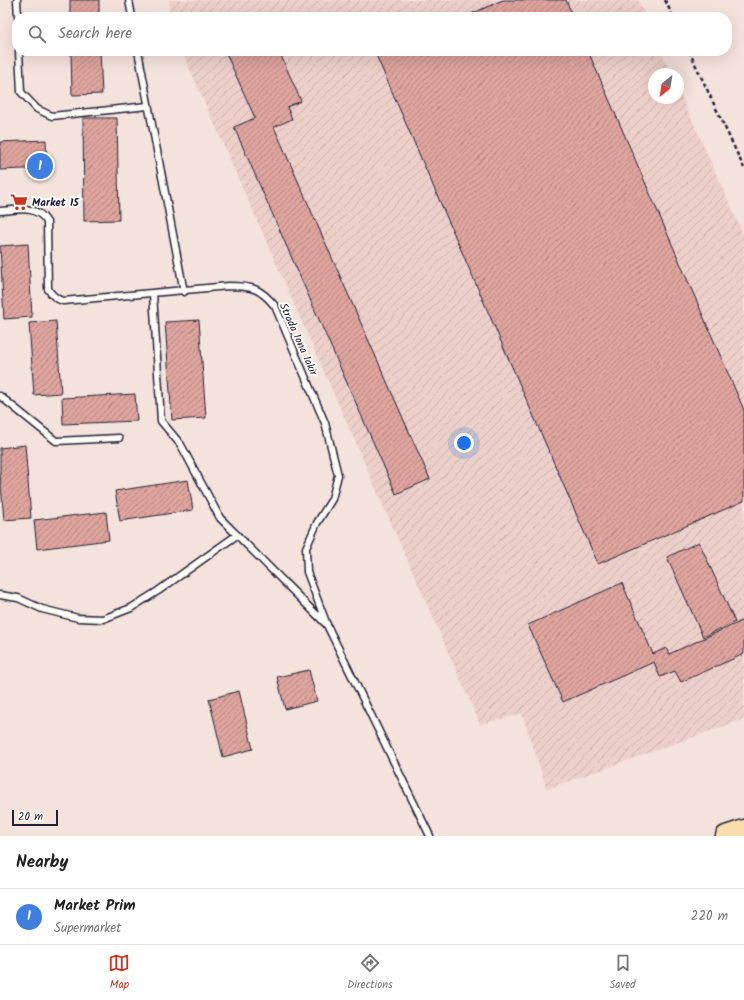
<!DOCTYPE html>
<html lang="en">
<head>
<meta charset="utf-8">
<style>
	:root { --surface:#fff; --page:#f6f6f6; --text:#222; --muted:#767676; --line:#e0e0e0; --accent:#c8321e }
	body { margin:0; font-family:Kalam,sans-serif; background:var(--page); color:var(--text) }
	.compass { position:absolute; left:648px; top:68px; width:36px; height:36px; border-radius:50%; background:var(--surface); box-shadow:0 4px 16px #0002; rotate:210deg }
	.scale { position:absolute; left:12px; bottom:10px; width:46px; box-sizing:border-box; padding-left:4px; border:2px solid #22223b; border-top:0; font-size:11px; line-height:14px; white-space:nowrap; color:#22223b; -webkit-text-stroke:3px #fdfcf7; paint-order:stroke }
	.you { position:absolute; left:464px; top:443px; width:14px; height:14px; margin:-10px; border:3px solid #fff; border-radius:50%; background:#1a73e8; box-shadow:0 0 0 6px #1a73e833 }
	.badge { display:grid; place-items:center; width:26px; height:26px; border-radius:50%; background:var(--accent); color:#fff; font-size:13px; font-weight:700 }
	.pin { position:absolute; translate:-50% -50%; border:2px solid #fff; box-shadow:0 1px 4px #0006 }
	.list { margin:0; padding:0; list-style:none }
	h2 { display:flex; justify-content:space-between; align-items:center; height:52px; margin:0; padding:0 16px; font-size:17px }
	h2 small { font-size:13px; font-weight:400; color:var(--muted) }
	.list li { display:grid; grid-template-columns:26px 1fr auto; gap:12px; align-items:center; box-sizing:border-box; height:56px; padding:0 16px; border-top:1px solid var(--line) }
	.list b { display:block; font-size:15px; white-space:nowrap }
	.list p { margin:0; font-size:13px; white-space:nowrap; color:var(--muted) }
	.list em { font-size:13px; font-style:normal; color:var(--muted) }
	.icon { flex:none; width:22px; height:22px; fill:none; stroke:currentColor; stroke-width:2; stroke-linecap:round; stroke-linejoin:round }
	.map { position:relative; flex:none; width:744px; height:836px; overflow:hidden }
	.search { position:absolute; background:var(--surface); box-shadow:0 4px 16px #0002; left:12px; right:12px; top:12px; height:44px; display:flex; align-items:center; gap:10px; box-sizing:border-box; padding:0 14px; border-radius:16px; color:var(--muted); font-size:15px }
	.sheet { height:108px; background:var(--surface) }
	nav { display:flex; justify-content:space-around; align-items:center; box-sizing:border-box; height:56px; border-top:1px solid var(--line); background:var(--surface); font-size:11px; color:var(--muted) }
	nav a { display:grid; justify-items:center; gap:2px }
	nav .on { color:var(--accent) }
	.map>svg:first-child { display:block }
	.industrial { fill:url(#industrial-furrows) }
	.building { fill:url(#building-hatch); stroke:#22223b }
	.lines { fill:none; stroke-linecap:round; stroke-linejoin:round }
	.service-casing { stroke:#22223b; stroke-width:9 }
	.primary-casing { stroke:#22223b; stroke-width:23 }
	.path { stroke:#22223b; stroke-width:2.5; stroke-dasharray:4 3; stroke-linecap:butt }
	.service { stroke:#fdfcf7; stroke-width:6 }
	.primary { stroke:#f9deab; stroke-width:20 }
	.labels { text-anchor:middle; stroke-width:4; stroke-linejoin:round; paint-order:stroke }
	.poi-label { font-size:11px; font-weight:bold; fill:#22223b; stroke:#fdfcf7; text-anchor:start }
	.street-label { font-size:11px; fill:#22223b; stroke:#fdfcf7 }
</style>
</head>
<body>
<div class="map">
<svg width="744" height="836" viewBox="0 0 744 836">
	<defs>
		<pattern id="industrial-furrows" width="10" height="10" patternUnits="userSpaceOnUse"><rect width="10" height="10" fill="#edcfc9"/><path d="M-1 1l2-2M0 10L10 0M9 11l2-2" fill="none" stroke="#cbb1ae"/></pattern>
		<pattern id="building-hatch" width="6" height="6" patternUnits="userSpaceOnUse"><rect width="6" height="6" fill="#dea49d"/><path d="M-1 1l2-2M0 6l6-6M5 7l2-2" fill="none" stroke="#b48581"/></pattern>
	</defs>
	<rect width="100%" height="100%" fill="#f4e2dc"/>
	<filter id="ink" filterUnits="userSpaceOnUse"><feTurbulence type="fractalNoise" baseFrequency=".025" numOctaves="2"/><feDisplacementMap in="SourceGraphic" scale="8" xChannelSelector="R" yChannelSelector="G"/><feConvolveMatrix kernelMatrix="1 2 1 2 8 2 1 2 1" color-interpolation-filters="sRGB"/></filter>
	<g filter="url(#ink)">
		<g class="industrial">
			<polygon points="169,0 638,0 646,17 170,17"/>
			<polygon points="182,51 661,51 671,74 654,74 654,98 678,98 678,89 744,236 744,719 547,789 522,714 480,724"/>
		</g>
		<g class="building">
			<rect x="70" y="0" width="29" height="17"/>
			<polygon points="503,0 566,0 573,17 464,17"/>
			<polygon points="71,51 100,51 102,94 72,95"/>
			<polygon points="225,51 279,51 301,101 287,107 292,119 274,127 430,479 396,494 234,127 255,118"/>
			<polygon points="385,51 588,51 744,410 744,501 598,564 376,55"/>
			<polygon points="83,118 117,118 119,220 84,221"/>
			<polygon points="46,140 47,168 0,170 0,142"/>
			<polygon points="28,244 32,317 4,319 0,246"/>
			<polygon points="199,320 206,418 172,420 165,322"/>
			<polygon points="56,321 61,393 34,395 29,323"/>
			<polygon points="135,394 137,421 63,424 62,398"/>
			<polygon points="25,445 31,518 4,520 0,474 0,448"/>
			<polygon points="188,480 193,510 120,521 115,491"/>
			<polygon points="106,512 109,540 37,549 34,520"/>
			<polygon points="699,542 735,622 703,637 667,557"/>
			<polygon points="622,583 653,654 666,648 669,654 744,620 744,654 681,682 675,671 660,677 654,662 563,702 528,625"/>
			<polygon points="309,670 317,701 285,709 277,677"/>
			<polygon points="239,691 253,749 223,757 209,699"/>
		</g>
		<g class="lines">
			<g class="service-casing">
				<g id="service">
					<polyline points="17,0 18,17"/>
					<polyline points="129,0 132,17"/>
					<polyline points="19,51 21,92 37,109 52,116 148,106"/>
					<polyline points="138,51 184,292"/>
					<path d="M0,211C18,210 36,204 47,222L48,289C52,296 56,299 63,301L229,286C252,286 260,288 275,306L325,423L338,475L332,499L317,523L306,548L307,572L327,625"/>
					<polyline points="153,294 161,421 181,445 220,518 327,625 430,836"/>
					<polyline points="0,396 56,441 119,438"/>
					<polyline points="0,595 18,598 42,609 78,618 103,619 131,608 158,591 237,535"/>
				</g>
			</g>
			<g class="primary-casing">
				<polyline id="primary" points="726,836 744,830"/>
			</g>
			<g class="path">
				<polyline points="665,0 673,17"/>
				<polyline points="689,51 744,168"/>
			</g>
			<use href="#service" class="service"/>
			<use href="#primary" class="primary"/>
		</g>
	</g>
	<defs>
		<g id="supermarket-bare" transform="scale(1.38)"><path d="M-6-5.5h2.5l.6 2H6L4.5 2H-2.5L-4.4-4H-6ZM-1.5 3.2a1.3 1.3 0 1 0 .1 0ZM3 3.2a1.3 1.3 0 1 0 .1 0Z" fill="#c8321e" stroke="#fdfcf7" stroke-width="2.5" paint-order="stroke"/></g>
	</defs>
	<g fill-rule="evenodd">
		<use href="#supermarket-bare" x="19" y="202"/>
	</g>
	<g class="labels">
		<g class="poi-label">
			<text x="32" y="206">Market 15</text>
		</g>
		<g class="street-label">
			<text transform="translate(299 339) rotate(66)" y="4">Strada Iona Iakir</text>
		</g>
	</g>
</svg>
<svg class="compass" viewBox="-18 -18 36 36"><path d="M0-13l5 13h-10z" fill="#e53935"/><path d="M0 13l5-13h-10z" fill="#767676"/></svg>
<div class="scale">20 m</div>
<div class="you"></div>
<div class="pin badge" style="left:40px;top:166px;background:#3f7fe0">1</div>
<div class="search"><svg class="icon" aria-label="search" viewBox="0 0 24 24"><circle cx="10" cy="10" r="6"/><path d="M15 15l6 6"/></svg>Search here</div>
</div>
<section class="sheet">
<h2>Nearby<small></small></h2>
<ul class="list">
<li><span class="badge" style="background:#3f7fe0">1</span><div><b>Market Prim</b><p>Supermarket</p></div><em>220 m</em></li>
</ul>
</section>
<nav>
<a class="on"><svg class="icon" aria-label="map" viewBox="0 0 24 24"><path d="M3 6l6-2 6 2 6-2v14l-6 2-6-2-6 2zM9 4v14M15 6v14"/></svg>Map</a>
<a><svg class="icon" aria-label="directions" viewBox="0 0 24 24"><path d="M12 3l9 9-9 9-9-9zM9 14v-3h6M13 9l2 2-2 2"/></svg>Directions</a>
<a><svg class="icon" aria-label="saved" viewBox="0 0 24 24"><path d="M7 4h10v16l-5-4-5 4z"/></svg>Saved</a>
</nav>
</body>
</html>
